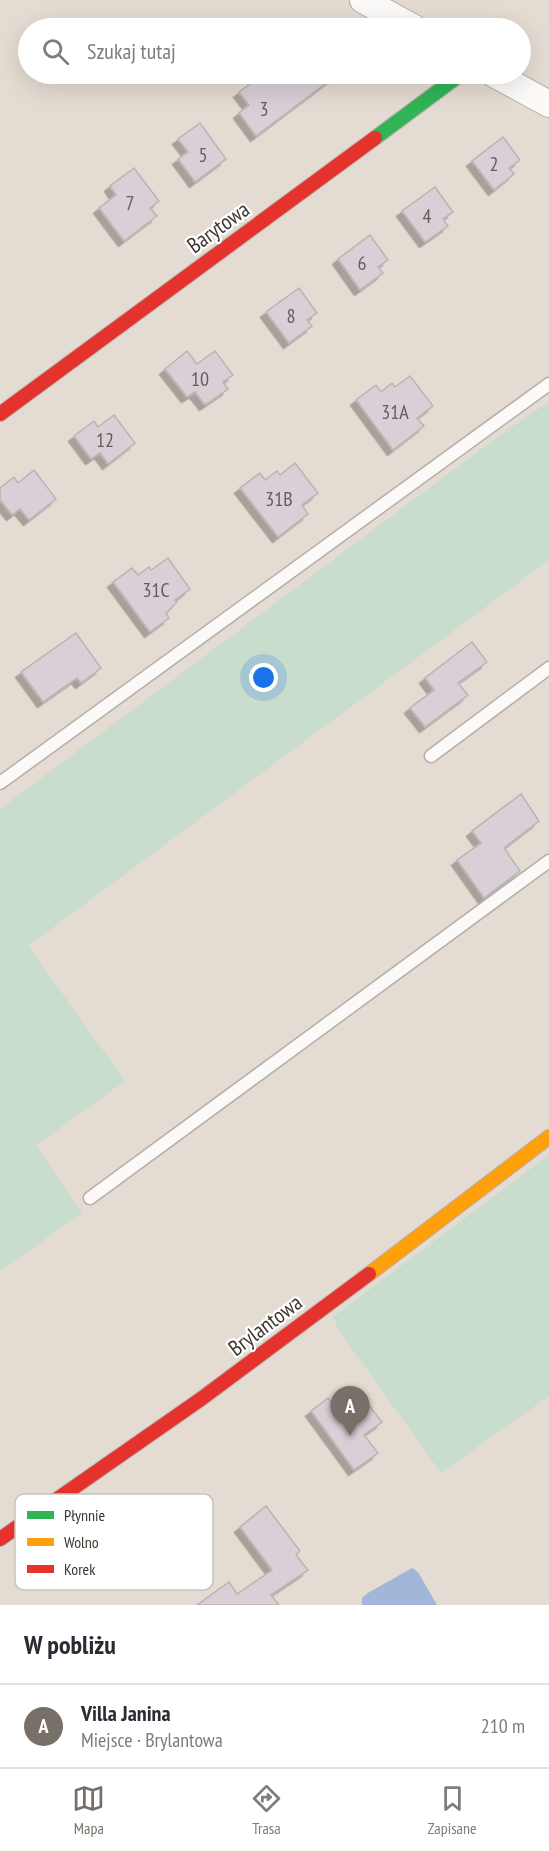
<!DOCTYPE html>
<html lang="pl">
<head>
<meta charset="utf-8">
<style>
	:root { --surface:#fff; --page:#f2f2f3; --text:#2b2b33; --muted:#7c7c81; --line:#e1e1e2; --accent:#777069 }
	body { margin:0; font-family:"PT Sans Narrow",sans-serif; background:var(--page); color:var(--text) }
	.you { position:absolute; left:264px; top:678px; width:21px; height:21px; margin:-15px; border:4px solid #fff; border-radius:50%; background:#1a73e8; box-shadow:0 0 0 9px #1a73e833 }
	.badge { display:grid; place-items:center; width:39px; height:39px; border-radius:50%; background:var(--accent); color:#fff; font-size:20px; font-weight:700 }
	.pin { position:absolute; translate:-50% -50px; filter:drop-shadow(0 2px 3px #0008) }
	.pin::after { content:''; position:absolute; top:32px; width:21px; height:18px; background:inherit; clip-path:polygon(0 0,100% 0,50% 100%) }
	.list { margin:0; padding:0; list-style:none }
	h2 { display:flex; justify-content:space-between; align-items:center; height:78px; margin:0; padding:0 24px; font-size:26px }
	h2 small { font-size:20px; font-weight:400; color:var(--muted) }
	.list li { display:grid; grid-template-columns:39px 1fr auto; gap:18px; align-items:center; box-sizing:border-box; height:84px; padding:0 24px; border-top:2px solid var(--line) }
	.list b { display:block; font-size:22px; white-space:nowrap }
	.list p { margin:0; font-size:20px; white-space:nowrap; color:var(--muted) }
	.list em { font-size:20px; font-style:normal; color:var(--muted) }
	.icon { flex:none; width:33px; height:33px; fill:none; stroke:currentColor; stroke-width:2; stroke-linecap:round; stroke-linejoin:round }
	.map { position:relative; flex:none; width:549px; height:1605px; overflow:hidden }
	.search { position:absolute; background:var(--surface); box-shadow:0 6px 24px #0002; left:18px; right:18px; top:18px; height:66px; display:flex; align-items:center; gap:15px; box-sizing:border-box; padding:0 21px; border-radius:33px; color:var(--muted); font-size:22px }
	.sheet { height:162px; background:var(--surface) }
	nav { display:flex; justify-content:space-around; align-items:center; box-sizing:border-box; height:84px; border-top:2px solid var(--line); background:var(--surface); font-size:16px; color:var(--muted) }
	nav a { display:grid; justify-items:center; gap:3px }
	nav .on { color:var(--accent) }
	.map>svg:first-child { display:block }
	.green { fill:#c8ddcc }
	.water { fill:#a1b6d8 }
	.building { fill:#d9cfd7; stroke:#bab4b4; stroke-width:1.5; filter:url(#shadow) }
	.lines { fill:none; stroke-linecap:round; stroke-linejoin:round }
	.lane-casing { stroke:#b5aea7; stroke-width:15 }
	.street-casing { stroke:#b5aea7; stroke-width:28 }
	.fast-casing { stroke:#b5aea7; stroke-width:16 }
	.slow-casing { stroke:#b5aea7; stroke-width:16 }
	.jam-casing { stroke:#b5aea7; stroke-width:16 }
	.lane { stroke:#fbfaf8; stroke-width:12 }
	.street { stroke:#fbfaf8; stroke-width:26 }
	.fast { stroke:#30b455; stroke-width:14 }
	.slow { stroke:#ff9f0a; stroke-width:14 }
	.jam { stroke:#e5322d; stroke-width:14 }
	.labels { text-anchor:middle; stroke-width:4.5; stroke-linejoin:round; paint-order:stroke }
	.number-label { font-size:20px; fill:#645d5a }
	.street-label { font-size:22px; fill:#3d3730; stroke:#fff }
	.key { fill:#fff; stroke:#c5c3c1; stroke-width:1.5 }
	.key-label { font-size:16px; fill:#3d3730 }
</style>
</head>
<body>
<div class="map">
<svg width="549" height="1605" viewBox="0 0 549 1605">
	<defs>
		<filter id="shadow"><feDropShadow dx="-5.5" dy="5.5" stdDeviation="0" flood-color="#0004"/></filter>
	</defs>
	<rect width="100%" height="100%" fill="#e4dbd2"/>
	<g class="green">
		<polygon points="549,402 549,560 28,946 125,1081 36,1145 82,1213 0,1271 0,809 507,430"/>
		<polygon points="549,1155 549,1396 441,1473 338,1329 333,1317"/>
	</g>
	<polygon class="water" points="412,1568 418,1572 437,1605 362,1605 362,1598 368,1593"/>
	<g class="building">
		<polygon points="264,74 338,74 256,136 239,113 249,105 239,92"/>
		<polygon points="200,123 226,159 195,182 178,159 188,152 178,139"/>
		<polygon points="503,137 520,160 509,168 514,174 494,190 472,161"/>
		<polygon points="134,168 159,201 150,208 157,216 124,241 99,208 116,195 110,186"/>
		<polygon points="435,187 453,212 443,219 448,226 425,242 402,211"/>
		<polygon points="370,235 388,260 378,267 383,273 360,290 338,259"/>
		<polygon points="299,288 317,313 307,320 312,326 289,343 266,312"/>
		<polygon points="187,351 197,364 215,351 233,375 223,382 228,389 205,405 195,392 187,397 165,369"/>
		<polygon points="410,376 433,406 417,418 424,426 393,450 356,400 376,385 381,392 392,383 395,387"/>
		<polygon points="114,415 135,443 108,464 100,453 91,459 74,436 94,421 98,427"/>
		<polygon points="295,463 318,493 302,505 308,514 278,537 240,488 260,473 265,480 277,471 280,475"/>
		<polygon points="34,470 56,499 29,520 20,509 12,515 0,500 0,488 14,477 18,483"/>
		<polygon points="168,558 190,589 175,600 177,602 166,613 169,618 150,632 113,582 132,568 138,575 149,567 151,570"/>
		<polygon points="76,633 101,668 81,683 77,678 43,702 21,672"/>
		<polygon points="472,642 487,662 458,683 468,695 425,727 410,708 434,690 425,678"/>
		<polygon points="521,794 539,821 504,848 520,871 484,898 457,860 481,843 472,831"/>
		<polygon points="361,1395 382,1422 364,1435 378,1453 354,1470 311,1411 328,1398 340,1412"/>
		<polygon points="266,1506 300,1551 296,1555 308,1570 271,1595 279,1605 197,1605 229,1582 237,1594 272,1570 240,1527"/>
	</g>
	<g class="lines">
		<g class="lane-casing">
			<g id="lane">
				<polyline points="431,756 549,668"/>
				<polyline points="0,783 549,384"/>
				<polyline points="90,1198 549,861"/>
			</g>
		</g>
		<g class="street-casing">
			<g id="street">
				<polyline points="363,0 414,28"/>
				<polyline points="494,74 549,104"/>
			</g>
		</g>
		<g class="fast-casing">
			<polyline id="fast" points="375,138 461,74"/>
		</g>
		<g class="slow-casing">
			<polyline id="slow" points="369,1274 549,1137"/>
		</g>
		<g class="jam-casing">
			<g id="jam">
				<polyline points="0,414 375,138"/>
				<polyline points="0,1539 201,1399 369,1274"/>
			</g>
		</g>
		<use href="#lane" class="lane"/>
		<use href="#street" class="street"/>
		<use href="#fast" class="fast"/>
		<use href="#slow" class="slow"/>
		<use href="#jam" class="jam"/>
	</g>
	<g class="labels">
		<g class="number-label">
			<text x="264" y="116">3</text>
			<text x="203" y="162">5</text>
			<text x="494" y="171">2</text>
			<text x="130" y="210">7</text>
			<text x="427" y="223">4</text>
			<text x="362" y="270">6</text>
			<text x="291" y="323">8</text>
			<text x="200" y="386">10</text>
			<text x="395" y="419">31A</text>
			<text x="105" y="447">12</text>
			<text x="279" y="506">31B</text>
			<text x="156" y="597">31C</text>
		</g>
		<g class="street-label">
			<text transform="translate(218 227) rotate(-36)" y="8">Barytowa</text>
			<text transform="translate(265 1325) rotate(-37)" y="8">Brylantowa</text>
		</g>
	</g>
	<rect x="15" y="1494" width="198" height="96" rx="9" class="key"/>
	<rect x="27" y="1511" width="27" height="8" fill="#30b455"/>
	<rect x="27" y="1538" width="27" height="8" fill="#ff9f0a"/>
	<rect x="27" y="1565" width="27" height="8" fill="#e5322d"/>
	<g class="key-label">
		<text x="64" y="1521">Płynnie</text>
		<text x="64" y="1548">Wolno</text>
		<text x="64" y="1575">Korek</text>
	</g>
</svg>
<div class="you"></div>
<div class="pin badge" style="left:350px;top:1436px">A</div>
<div class="search"><svg class="icon" aria-label="search" viewBox="0 0 24 24"><circle cx="10" cy="10" r="6"/><path d="M15 15l6 6"/></svg>Szukaj tutaj</div>
</div>
<section class="sheet">
<h2>W pobliżu<small></small></h2>
<ul class="list">
<li><span class="badge">A</span><div><b>Villa Janina</b><p>Miejsce · Brylantowa</p></div><em>210 m</em></li>
</ul>
</section>
<nav>
<a class="on"><svg class="icon" aria-label="map" viewBox="0 0 24 24"><path d="M3 6l6-2 6 2 6-2v14l-6 2-6-2-6 2zM9 4v14M15 6v14"/></svg>Mapa</a>
<a><svg class="icon" aria-label="directions" viewBox="0 0 24 24"><path d="M12 3l9 9-9 9-9-9zM9 14v-3h6M13 9l2 2-2 2"/></svg>Trasa</a>
<a><svg class="icon" aria-label="saved" viewBox="0 0 24 24"><path d="M7 4h10v16l-5-4-5 4z"/></svg>Zapisane</a>
</nav>
</body>
</html>
